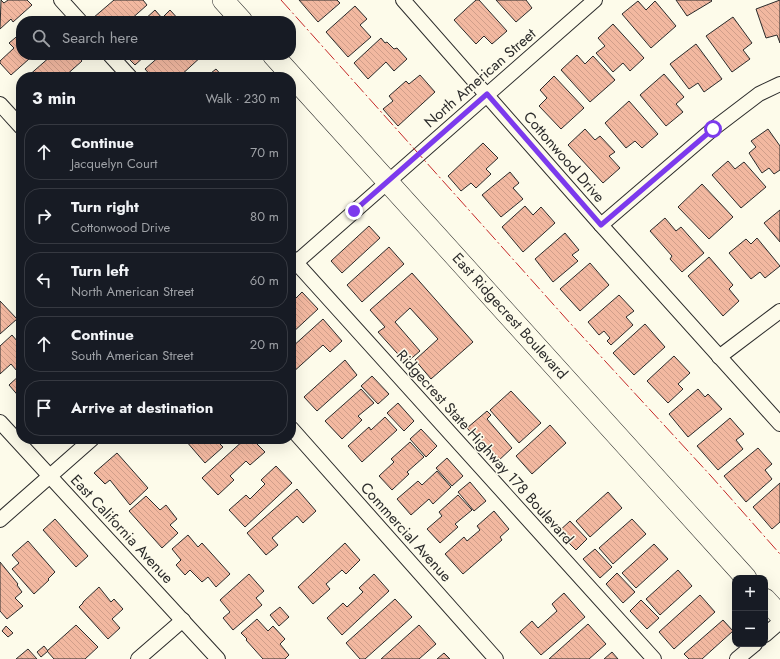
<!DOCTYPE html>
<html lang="en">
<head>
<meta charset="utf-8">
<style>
	:root { --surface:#171b24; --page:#20242c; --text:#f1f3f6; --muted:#9ea1a6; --line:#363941 }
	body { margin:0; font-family:Jost,sans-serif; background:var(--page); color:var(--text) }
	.controls { position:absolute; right:12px; bottom:12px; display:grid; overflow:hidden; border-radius:8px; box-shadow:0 4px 16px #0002 }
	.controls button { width:36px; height:36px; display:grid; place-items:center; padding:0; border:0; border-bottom:1px solid var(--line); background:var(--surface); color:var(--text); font:20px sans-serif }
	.stop { position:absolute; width:12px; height:12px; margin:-9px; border:3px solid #7c3aed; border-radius:50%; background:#fff }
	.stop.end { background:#7c3aed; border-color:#fff; box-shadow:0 1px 4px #0008 }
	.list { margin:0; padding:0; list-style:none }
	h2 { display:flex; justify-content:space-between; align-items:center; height:52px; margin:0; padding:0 16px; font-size:17px }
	h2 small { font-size:13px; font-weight:400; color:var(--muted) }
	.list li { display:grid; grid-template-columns:26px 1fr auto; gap:12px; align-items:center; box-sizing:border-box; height:56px; margin:0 8px 8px; padding:0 8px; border:1px solid var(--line); border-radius:16px }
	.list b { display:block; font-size:15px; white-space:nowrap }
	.list p { margin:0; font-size:13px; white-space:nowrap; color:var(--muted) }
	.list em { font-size:13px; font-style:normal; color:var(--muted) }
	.icon { flex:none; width:22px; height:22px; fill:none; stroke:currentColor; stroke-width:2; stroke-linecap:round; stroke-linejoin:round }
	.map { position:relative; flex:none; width:780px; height:659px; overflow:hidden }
	.search { position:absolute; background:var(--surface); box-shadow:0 4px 16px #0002; left:16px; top:16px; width:280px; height:44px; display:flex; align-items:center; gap:10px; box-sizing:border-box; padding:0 14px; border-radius:16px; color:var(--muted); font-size:15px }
	.panel { position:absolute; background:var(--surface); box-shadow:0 4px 16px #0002; left:16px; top:72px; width:280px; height:372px; border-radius:16px }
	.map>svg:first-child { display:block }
	.building { fill:url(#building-back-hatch); stroke:#2b2b2b }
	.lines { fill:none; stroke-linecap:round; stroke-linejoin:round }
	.minor-casing { stroke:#2b2b2b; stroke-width:16 }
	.primary-casing { stroke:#2b2b2b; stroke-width:22 }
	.minor { stroke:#fdfbea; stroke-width:14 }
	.primary { stroke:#fdfbea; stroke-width:21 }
	.power { stroke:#c62828; stroke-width:1; stroke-dasharray:14 3 2 3; stroke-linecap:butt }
	.route { stroke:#7c3aed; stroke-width:5 }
	.labels { text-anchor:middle; stroke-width:3; stroke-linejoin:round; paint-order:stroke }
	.street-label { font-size:15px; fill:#2b2b2b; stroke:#fdfbea }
</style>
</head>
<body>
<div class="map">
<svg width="780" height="659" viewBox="0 0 780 659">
	<defs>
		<pattern id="building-back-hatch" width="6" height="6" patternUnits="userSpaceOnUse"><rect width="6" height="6" fill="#f2b8a0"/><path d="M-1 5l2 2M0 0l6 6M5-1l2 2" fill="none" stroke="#d09e8a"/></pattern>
	</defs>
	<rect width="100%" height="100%" fill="#fdfbea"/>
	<g class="building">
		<polygon points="1,0 4,3 8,0 27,0 32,5 13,22 11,19 0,29"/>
		<polygon points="114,0 143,0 147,5 129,21 95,21 93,18"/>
		<polygon points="299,0 337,0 340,3 318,22"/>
		<polygon points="476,0 479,0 507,31 492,44 484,36 476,44 454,20"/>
		<polygon points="496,0 526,0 532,8 516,22"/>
		<polygon points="676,0 711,0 712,1 687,16"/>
		<polygon points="780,0 780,43 777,35 766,38 756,9"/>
		<polygon points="638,1 646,10 655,1 676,26 651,48 622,14"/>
		<polygon points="355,6 367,19 360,25 371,37 348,57 326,32"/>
		<polygon points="155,10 162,18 170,10 180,21 143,21"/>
		<polygon points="733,17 752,43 743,50 750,59 732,72 706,36"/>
		<polygon points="613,24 644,58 630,71 623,63 613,72 596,53 605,46 598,38"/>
		<polygon points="21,33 21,55 28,55 27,56 29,59 11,75 0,63 0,61 14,48 9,43"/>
		<polygon points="381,38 385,43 387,42 394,49 397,48 407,59 394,71 386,62 368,79 354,63"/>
		<polygon points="696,44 722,79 704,92 698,83 689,89 670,64"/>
		<polygon points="59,55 77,55 82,61 64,77 62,74 59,77 27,77 51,56 54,59"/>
		<polygon points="125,55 146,55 135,65"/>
		<polygon points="161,55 203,55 179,77 152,77 145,69"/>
		<polygon points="577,55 585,64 593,56 615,80 590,102 561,70"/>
		<polygon points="216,69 223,77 206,77"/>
		<polygon points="664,74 684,97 676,104 683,112 666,126 640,95"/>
		<polygon points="420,75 435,92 398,126 383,109 393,101 389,96 406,81 409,84"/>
		<polygon points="554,76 584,108 561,129 539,106 547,98 540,90"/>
		<polygon points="629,101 658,134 642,148 635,141 626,148 605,123"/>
		<polygon points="585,129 595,140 600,136 615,152 609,156 620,168 603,183 568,145"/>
		<polygon points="768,129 780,146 780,170 774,174 769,168 762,173 749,153 756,147 751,141"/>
		<polygon points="483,143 498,158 486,169 491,174 476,188 471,183 461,191 448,176"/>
		<polygon points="728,161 735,169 744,162 766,187 741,208 712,175"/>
		<polygon points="510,172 519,183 513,188 523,199 501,217 482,195"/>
		<polygon points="702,184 733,217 709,239 678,207"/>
		<polygon points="525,206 533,215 541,207 555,223 523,252 502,227"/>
		<polygon points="780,210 780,242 764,223"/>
		<polygon points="665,218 676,231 681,227 704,253 682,272 670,259 672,256 650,231"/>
		<polygon points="369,226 380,238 342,273 331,261"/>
		<polygon points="565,233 579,250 572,255 578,261 553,282 535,259"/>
		<polygon points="757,238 780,266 765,278 760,272 751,279 729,253 746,239 751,244"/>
		<polygon points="389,247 404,264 362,302 347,285"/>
		<polygon points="709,257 733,285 729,289 739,301 723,316 688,276"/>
		<polygon points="590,263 609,285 580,311 560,289"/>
		<polygon points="412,273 473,342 431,379 415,360 438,339 410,308 395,322 420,351 406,363 378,332 385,327 370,310"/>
		<polygon points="302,292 318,309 291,334 291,303"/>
		<polygon points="619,295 634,311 626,317 633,325 611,345 607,341 610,338 604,331 599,335 588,322"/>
		<polygon points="0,301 17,319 0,334"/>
		<polygon points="323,319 342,341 330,352 323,345 291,374 291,348"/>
		<polygon points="645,324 665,347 634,375 613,353"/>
		<polygon points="12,335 18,342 21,338 21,367 17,371 11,364 0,374 0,346"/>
		<polygon points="674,356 690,373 678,384 683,389 668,403 647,381"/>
		<polygon points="345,360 357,375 317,411 304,397"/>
		<polygon points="21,374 21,399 9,385"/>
		<polygon points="372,376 389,394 378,404 361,386"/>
		<polygon points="361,389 374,403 358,416 362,420 342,439 325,421"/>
		<polygon points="698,389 705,397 708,394 722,409 688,437 669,414"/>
		<polygon points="511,391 541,423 519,443 490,410"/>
		<polygon points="398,403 414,421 404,431 387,413"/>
		<polygon points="487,411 491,415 487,419 512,448 497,462 467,428"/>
		<polygon points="385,417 397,430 362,462 348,446 369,427 371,430"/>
		<polygon points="730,418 744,434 736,440 743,449 718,470 697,446"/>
		<polygon points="550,425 566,443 532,474 516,456"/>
		<polygon points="421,429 437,446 426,457 410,439"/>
		<polygon points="188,439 218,439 216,440 223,447 205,463 186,441"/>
		<polygon points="245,439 252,439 265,452 250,465 246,461 230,476 234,480 218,495 202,478"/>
		<polygon points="410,442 424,457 407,472 409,474 392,490 379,476 394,462 391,459"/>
		<polygon points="758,448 772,464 765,470 772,479 746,502 724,476"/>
		<polygon points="117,453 148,488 130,505 110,480 105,484 94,473"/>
		<polygon points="447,458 463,476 452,486 436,468"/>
		<polygon points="276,466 292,483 245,527 229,510 246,495 250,499 265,484 261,480"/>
		<polygon points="437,471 451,487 433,504 429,499 411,515 397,499 418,481 422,485"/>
		<polygon points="470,482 486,501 474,511 458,492"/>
		<polygon points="780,483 780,522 772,529 753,507"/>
		<polygon points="297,489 316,511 303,523 297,516 272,538 278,545 266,555 247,533"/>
		<polygon points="608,492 622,508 590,537 576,521"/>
		<polygon points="458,495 472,510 455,524 458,527 440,543 427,529 442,516 439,512"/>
		<polygon points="146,496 160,510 166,505 177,519 170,525 178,533 162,548 129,511"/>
		<polygon points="494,511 509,529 500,537 502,540 463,574 445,554 464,537 467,541 480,530 477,526"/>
		<polygon points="55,519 88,556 76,567 43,530"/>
		<polygon points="632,519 646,534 613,564 599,548"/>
		<polygon points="570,521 587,539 576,550 558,532"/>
		<polygon points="188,535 198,547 202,543 230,574 216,587 208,577 202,582 190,570 185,575 176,565 181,560 172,549"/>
		<polygon points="28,541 55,572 48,579 49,580 34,594 12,569 19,563 12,555"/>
		<polygon points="345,543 360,560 346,574 342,570 326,584 330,589 313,604 298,587"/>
		<polygon points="654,544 668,559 636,588 622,573"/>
		<polygon points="595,549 612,567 600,578 583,559"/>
		<polygon points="0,562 18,584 17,585 22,592 15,598 23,606 7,619 0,611"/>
		<polygon points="678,570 692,586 660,615 646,599"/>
		<polygon points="617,573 635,592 623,603 606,584"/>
		<polygon points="249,574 264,591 256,598 262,605 233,630 223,618 230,612 220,600"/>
		<polygon points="374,574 389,591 342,635 327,618 343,603 347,607 363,592 359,588"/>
		<polygon points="99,587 111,602 114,599 123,609 112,619 120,628 108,639 79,607 83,603 83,602"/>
		<polygon points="564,593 585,617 541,655 520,632 532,621 538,628 557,611 552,604"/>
		<polygon points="700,595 715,612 674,649 659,632"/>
		<polygon points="395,599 412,617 365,659 360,659 346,643"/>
		<polygon points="641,600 659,618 647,629 630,611"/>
		<polygon points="280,607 289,617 279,626 270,615"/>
		<polygon points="257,619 268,631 273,626 285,639 280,644 289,655 285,659 263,659 246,640 247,639 241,633"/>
		<polygon points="723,620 733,631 702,659 689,659 684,654"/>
		<polygon points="588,624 606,644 589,659 549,659"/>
		<polygon points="76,625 98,647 85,659 54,659 47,651"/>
		<polygon points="419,625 436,644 419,659 381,659"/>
		<polygon points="6,626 13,633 8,637 2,631"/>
		<polygon points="44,646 48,651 41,657 37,652"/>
		<polygon points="28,649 37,659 16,659"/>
		<polygon points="612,652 618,659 604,659"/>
		<polygon points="444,653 450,659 437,659"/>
	</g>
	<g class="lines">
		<g class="minor-casing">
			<g id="minor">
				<polyline points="61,0 80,21"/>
				<polyline points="403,0 601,225 780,424"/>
				<polyline points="110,55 130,77"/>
				<polyline points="0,104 21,127"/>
				<polyline points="601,225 713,129 759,94 780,84"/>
				<polyline points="291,257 654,659"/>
				<polyline points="291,267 595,0"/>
				<polyline points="719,357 780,311"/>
				<polyline points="0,422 218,659"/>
				<polyline points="291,428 496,659"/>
				<polyline points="0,520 92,439"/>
				<polyline points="765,635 780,622"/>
				<polyline points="138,659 183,620"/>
				<polyline points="737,659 755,644"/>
			</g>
		</g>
		<g class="primary-casing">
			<g id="primary">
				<polyline points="223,0 242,21"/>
				<polyline points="273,55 746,578"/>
				<polyline points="765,599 780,615"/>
			</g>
		</g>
		<use href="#minor" class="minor"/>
		<use href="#primary" class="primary"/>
		<polyline class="power" points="281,0 570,323 711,476 780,554"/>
	</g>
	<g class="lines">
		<polyline class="route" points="354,211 487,94 601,225 713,129"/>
	</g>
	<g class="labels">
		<g class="street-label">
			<text transform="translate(480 78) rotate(-41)" y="5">North American Street</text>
			<text transform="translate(564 157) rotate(49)" y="5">Cottonwood Drive</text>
			<text transform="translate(510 316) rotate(48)" y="5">East Ridgecrest Boulevard</text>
			<text transform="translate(485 447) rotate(48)" y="5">Ridgecrest State Highway 178 Boulevard</text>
			<text transform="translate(122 529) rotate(47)" y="5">East California Avenue</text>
			<text transform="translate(406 532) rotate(48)" y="5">Commercial Avenue</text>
		</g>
	</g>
</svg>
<div class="controls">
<button>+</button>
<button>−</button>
</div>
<div class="stop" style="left:713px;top:129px"></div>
<div class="stop end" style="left:354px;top:211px"></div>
<div class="search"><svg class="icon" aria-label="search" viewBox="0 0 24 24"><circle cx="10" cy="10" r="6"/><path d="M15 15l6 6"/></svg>Search here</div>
<section class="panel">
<h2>3 min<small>Walk · 230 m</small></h2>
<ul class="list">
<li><svg class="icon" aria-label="ahead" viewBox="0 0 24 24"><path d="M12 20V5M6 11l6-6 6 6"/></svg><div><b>Continue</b><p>Jacquelyn Court</p></div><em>70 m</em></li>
<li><svg class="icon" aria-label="right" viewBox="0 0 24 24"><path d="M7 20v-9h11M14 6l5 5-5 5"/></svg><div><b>Turn right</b><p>Cottonwood Drive</p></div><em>80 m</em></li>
<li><svg class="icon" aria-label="left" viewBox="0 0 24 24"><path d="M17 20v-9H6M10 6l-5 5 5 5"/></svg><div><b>Turn left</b><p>North American Street</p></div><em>60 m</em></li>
<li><svg class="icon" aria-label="ahead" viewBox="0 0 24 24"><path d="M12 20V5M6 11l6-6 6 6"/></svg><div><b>Continue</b><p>South American Street</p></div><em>20 m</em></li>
<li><svg class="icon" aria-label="arrive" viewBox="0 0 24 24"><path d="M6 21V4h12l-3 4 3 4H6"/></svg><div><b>Arrive at destination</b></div></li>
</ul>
</section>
</div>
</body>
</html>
